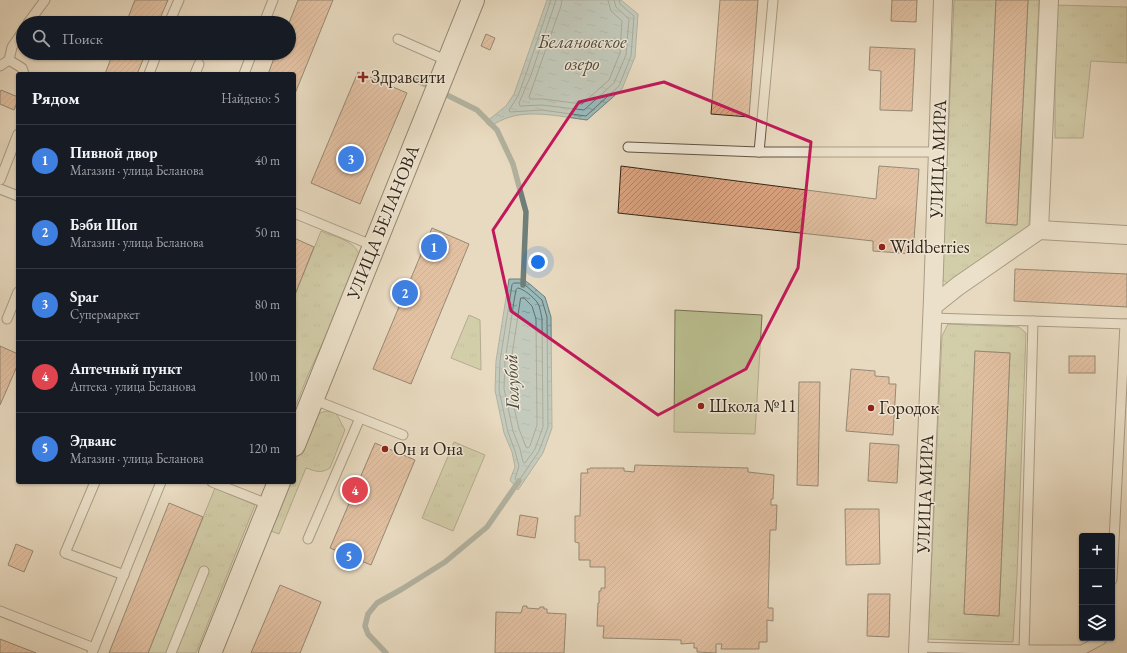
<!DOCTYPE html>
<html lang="ru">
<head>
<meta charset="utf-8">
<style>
	:root { --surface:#171b24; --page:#20242c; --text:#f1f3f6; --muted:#9ea1a6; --line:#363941; --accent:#c59692 }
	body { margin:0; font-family:"EB Garamond",serif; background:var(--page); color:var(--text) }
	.controls { position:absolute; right:12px; bottom:12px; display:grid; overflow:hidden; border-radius:4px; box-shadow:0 1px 3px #0004 }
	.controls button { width:36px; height:36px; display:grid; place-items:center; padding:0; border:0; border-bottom:1px solid var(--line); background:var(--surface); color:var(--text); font:20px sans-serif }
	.you { position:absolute; left:538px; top:262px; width:14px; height:14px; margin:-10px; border:3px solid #fff; border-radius:50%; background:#1a73e8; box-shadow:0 0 0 6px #1a73e833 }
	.badge { display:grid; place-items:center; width:26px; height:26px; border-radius:50%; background:var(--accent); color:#fff; font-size:13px; font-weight:700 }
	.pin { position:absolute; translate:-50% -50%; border:2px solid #fff; box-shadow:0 1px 4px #0006 }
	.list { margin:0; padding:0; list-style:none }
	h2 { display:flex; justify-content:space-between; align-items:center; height:52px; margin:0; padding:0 16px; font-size:17px }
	h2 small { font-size:13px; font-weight:400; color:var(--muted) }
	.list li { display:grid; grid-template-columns:26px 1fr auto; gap:12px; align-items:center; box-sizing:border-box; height:72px; padding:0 16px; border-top:1px solid var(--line) }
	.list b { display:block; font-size:15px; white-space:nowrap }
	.list p { margin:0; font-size:13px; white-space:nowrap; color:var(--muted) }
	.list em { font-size:13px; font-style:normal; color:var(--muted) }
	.icon { flex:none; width:22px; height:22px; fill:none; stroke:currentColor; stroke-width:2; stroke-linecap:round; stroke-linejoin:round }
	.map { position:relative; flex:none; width:1127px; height:653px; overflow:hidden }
	.search { position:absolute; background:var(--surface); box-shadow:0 1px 3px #0004; left:16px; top:16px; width:280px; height:44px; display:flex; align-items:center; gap:10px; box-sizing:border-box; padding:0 14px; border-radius:22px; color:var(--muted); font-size:15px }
	.panel { position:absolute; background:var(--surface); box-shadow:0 1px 3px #0004; left:16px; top:72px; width:280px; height:412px; border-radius:4px }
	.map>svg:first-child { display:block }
	.grass { fill:url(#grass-tufts); stroke:#767254; fill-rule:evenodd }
	.pitch { fill:#babe90; stroke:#767254 }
	.water { fill:url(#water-ripples); stroke:#707e79 }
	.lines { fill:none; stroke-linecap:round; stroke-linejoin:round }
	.shore { stroke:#667069; stroke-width:1 }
	.stream { stroke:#707e79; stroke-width:5.5 }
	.building { fill:url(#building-hatch); stroke:#322618 }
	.lane-casing { stroke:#605342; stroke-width:11 }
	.street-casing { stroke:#605342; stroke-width:20 }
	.secondary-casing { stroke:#322618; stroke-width:24 }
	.lane { stroke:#f0e7d6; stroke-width:9 }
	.street { stroke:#f0e7d6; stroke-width:18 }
	.secondary { stroke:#f0e7d6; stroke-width:22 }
	.marked { fill:none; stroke:#c2185b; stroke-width:3; stroke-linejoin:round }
	.poi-dot { fill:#8f2418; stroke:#f0e7d6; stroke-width:1.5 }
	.labels { text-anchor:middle; stroke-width:3; stroke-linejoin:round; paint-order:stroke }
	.poi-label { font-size:18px; fill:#322618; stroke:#f0e7d6; text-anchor:start }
	.street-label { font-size:18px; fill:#322618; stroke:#f0e7d6 }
	.water-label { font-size:19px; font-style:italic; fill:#4c4b40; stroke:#f0e7d6 }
</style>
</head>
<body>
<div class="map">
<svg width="1127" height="653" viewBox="0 0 1127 653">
	<defs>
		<pattern id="grass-tufts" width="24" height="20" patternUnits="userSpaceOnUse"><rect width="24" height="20" fill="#babe90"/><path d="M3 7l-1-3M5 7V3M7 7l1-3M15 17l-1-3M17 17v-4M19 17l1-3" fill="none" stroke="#a0a37b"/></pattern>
		<pattern id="water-ripples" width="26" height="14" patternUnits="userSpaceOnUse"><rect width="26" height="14" fill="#99b9ba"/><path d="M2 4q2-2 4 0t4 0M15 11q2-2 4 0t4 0" fill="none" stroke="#7d9696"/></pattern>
		<pattern id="building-hatch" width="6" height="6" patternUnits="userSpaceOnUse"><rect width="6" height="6" fill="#dba381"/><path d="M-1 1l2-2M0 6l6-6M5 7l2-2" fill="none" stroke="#b28569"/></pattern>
	</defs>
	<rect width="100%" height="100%" fill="#e8dac0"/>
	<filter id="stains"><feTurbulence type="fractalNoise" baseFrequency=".005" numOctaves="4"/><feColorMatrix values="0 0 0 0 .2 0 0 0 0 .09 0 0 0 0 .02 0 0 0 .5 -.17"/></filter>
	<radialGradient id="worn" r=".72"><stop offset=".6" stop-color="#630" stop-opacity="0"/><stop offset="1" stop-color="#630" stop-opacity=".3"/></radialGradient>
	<g class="grass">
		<polygon points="954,0 996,0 986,223 1017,225 1028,0 1039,0 1029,226 949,285 942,279"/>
		<polygon points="1055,5 1127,7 1127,63 1091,61 1083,138 1055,138"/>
		<path d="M321,231C335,237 360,241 360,261L308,375L294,410V297Z"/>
		<polygon points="469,315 480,320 481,370 451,358"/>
		<path d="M948,324L1019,327L1026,333L1017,575L1013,642L928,639L942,336ZM975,351L1010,353L999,616L964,614Z"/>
		<path d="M326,411L336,413L345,430L330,468C321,474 315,471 306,468L279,534L268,530L287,482H294V465L312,420L317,414Z"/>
		<polygon points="454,442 485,455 453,531 422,518"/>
		<polygon points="215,488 255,505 196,653 148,653"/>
	</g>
	<polygon class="pitch" points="675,310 762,315 755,434 674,432"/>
	<g class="water">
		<path d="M547,0H621L638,14L635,57L622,89L587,120C563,117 533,110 510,117C503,119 496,123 490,126L487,124L486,122L506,106L514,94Z"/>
		<polygon points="509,279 523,279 531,285 545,297 551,317 552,428 543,453 518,490 510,480 515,467 512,452 504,433 495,390 496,361"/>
	</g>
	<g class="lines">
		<g class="shore">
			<polyline points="551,0 526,74 518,96 509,110 510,112 542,110 586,116 619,86 631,56 634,16 620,4 619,0"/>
			<polyline points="556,0 531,75 519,103 520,106 542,105 584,110 614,83 626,55 629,19 616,7 614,0"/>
			<polyline points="562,0 561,6 529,97 530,99 543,99 582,104 609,80 620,53 622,21 611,11 608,0"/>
			<polygon points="514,283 523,283 542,300 547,317 548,427 539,451 518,482 515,479 519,466 515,451 508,432 499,390 500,361 512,285"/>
			<path d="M518,288C524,289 533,297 537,302C540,306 541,314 542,319L543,427L535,449L525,463L523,462L520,449L513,431L504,389L505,361L514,301L516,290Z"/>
			<polygon points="521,298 524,298 532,306 536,319 537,425 530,446 528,448 526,447 519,429 510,389 511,362"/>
		</g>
		<g class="stream">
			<polyline points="415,80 433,88"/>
			<polyline points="441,92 477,110 497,130 513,164 526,212 523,285"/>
			<polyline points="386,653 368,634 365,626 368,614 377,603 402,589 445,562 487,527 519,481"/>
		</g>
	</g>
	<g class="building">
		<polygon points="135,0 168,0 158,23 126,23"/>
		<polygon points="298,0 333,0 294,96 294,74 268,74 276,53 289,53 289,23"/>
		<polygon points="720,0 758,0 749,117 711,114"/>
		<polygon points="892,0 917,0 916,22 891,21"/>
		<polygon points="996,0 1028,0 1017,225 986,223"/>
		<polygon points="486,34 495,38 490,50 481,46"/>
		<polygon points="870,47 915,49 912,111 880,110 881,71 869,70"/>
		<polygon points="113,53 146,53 137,74 105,74"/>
		<polygon points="358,72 407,93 360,204 311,183"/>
		<polygon points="1,90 18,97 18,101 14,110 0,104 0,93"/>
		<polygon points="621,166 876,199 879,166 919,169 913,254 873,251 873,241 618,213"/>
		<polygon points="432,228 469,244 411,384 373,369"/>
		<polygon points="294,238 314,247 294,297"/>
		<polygon points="1015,269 1127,274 1127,307 1014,301"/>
		<polygon points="0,346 18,354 18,364 0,405"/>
		<polygon points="975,351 1010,353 999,616 964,614"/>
		<rect x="1069" y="356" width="26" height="17"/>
		<polygon points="851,369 875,371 875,376 889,377 889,384 896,384 893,435 846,431"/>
		<polygon points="799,382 820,382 818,486 797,485"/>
		<polygon points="375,443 415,460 371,565 330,548"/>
		<polygon points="870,443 899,445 897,483 868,481"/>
		<polygon points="635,465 748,468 748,472 774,475 773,499 771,499 771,505 777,505 776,530 770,530 768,608 773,608 773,621 767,620 767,642 759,642 759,649 721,649 722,644 716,644 716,653 697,652 697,648 694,648 694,643 681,644 681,640 603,638 604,626 597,626 598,603 599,603 599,591 601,591 601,588 605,588 605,567 590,567 590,560 579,560 579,543 575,542 575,516 580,516 581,473 588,473 587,469 590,469 590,468 624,468 624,471 634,472"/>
		<polygon points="169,503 203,517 148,653 109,653"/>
		<polygon points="845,509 879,509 880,564 846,565"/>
		<polygon points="520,515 538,518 535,538 517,535"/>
		<polygon points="16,544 33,551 24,572 8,565"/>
		<polygon points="280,585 321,602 300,653 251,653"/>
		<polygon points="868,594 890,594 889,637 867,636"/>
		<polygon points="523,606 527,606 527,608 539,609 540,607 544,607 544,609 547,609 547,613 566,614 564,653 495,653 496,612 521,613"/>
		<polygon points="0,639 31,651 36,653 0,653"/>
	</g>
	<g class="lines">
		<g class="lane-casing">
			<g id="lane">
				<polyline points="28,23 45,0"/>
				<polyline points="169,23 179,0"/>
				<polyline points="264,23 273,0"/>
				<polyline points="398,39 448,61"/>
				<polyline points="9,60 12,47 23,31"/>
				<polyline points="0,66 9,60 22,68 24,74"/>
				<polyline points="149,74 157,53"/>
				<polyline points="195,74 199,64"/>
				<polyline points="244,74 252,53"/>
				<polyline points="628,147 759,152 938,152"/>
				<polyline points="759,152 773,0"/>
				<polyline points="0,180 18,134"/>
				<polyline points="0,189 18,196"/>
				<polyline points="294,213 374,246"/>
				<polyline points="932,318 1127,324"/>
				<polyline points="7,319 18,292"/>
				<polyline points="312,399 403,435"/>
				<polyline points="95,482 65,553 124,575"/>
				<polyline points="212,482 270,505"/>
				<polyline points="308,539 360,418"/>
				<polyline points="1112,580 1125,324"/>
				<polyline points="0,611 94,648"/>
				<polyline points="918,647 1024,650 1033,321"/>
				<polyline points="1024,650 1082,650 1101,640 1102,638"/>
				<polyline points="92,653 161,482"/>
				<polyline points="171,653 204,571"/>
			</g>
		</g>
		<g class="street-casing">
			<g id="street">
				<polyline points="1039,230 1127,235"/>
				<polyline points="933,306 958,286 1039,230 1049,0"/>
				<polyline points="918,653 933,299 943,0"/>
			</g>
		</g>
		<g class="secondary-casing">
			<g id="secondary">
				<polyline points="294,445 473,0"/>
				<polyline points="210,653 279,482"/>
			</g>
		</g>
		<use href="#lane" class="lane"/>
		<use href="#street" class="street"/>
		<use href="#secondary" class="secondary"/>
	</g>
	<path d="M0 0H1127V653H0ZM664,82L811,142L798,268L746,369L658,415L511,311L493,230L579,102Z" fill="#e8dac0" fill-opacity=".55" fill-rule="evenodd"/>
	<path class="marked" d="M664,82L811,142L798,268L746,369L658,415L511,311L493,230L579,102Z"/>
	<g class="poi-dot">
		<path d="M361 71h4v4h4v4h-4v4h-4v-4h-4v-4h4z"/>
		<circle cx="882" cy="247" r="4"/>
		<circle cx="701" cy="406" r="4"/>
		<circle cx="871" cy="408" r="4"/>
		<circle cx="385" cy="449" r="4"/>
	</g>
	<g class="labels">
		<g class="poi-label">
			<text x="371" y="83">Здравсити</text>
			<text x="890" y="253">Wildberries</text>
			<text x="709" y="412">Школа №11</text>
			<text x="879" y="414">Городок</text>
			<text x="393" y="455">Он и Она</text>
		</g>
		<g class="street-label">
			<text transform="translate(938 159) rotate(-88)" y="6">УЛИЦА МИРА</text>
			<text transform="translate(383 222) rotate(-68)" y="6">УЛИЦА БЕЛАНОВА</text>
			<text transform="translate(925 494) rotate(-88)" y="6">УЛИЦА МИРА</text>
		</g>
		<g class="water-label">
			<text x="582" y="48">Белановское<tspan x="582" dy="22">озеро</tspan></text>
			<text transform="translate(511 382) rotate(-92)" y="7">Голубой</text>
		</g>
	</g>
	<rect width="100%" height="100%" filter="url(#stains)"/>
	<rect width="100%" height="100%" fill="url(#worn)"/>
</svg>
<div class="controls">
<button>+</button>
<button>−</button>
<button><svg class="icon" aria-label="layers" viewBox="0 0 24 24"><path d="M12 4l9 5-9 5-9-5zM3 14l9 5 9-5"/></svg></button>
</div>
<div class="you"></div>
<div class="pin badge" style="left:434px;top:247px;background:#3f7fe0">1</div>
<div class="pin badge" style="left:405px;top:293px;background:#3f7fe0">2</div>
<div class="pin badge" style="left:351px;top:159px;background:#3f7fe0">3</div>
<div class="pin badge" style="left:355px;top:490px;background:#e0444e">4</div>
<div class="pin badge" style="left:349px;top:556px;background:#3f7fe0">5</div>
<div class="search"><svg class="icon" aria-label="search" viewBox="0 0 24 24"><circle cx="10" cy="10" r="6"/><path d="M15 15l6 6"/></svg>Поиск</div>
<section class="panel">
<h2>Рядом<small>Найдено: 5</small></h2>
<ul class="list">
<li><span class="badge" style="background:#3f7fe0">1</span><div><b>Пивной двор</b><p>Магазин · улица Беланова</p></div><em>40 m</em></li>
<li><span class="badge" style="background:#3f7fe0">2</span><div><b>Бэби Шоп</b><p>Магазин · улица Беланова</p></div><em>50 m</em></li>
<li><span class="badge" style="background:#3f7fe0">3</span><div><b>Spar</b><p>Супермаркет</p></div><em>80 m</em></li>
<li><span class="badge" style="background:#e0444e">4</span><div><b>Аптечный пункт</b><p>Аптека · улица Беланова</p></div><em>100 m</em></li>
<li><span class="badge" style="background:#3f7fe0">5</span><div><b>Эдванс</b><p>Магазин · улица Беланова</p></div><em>120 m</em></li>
</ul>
</section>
</div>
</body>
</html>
